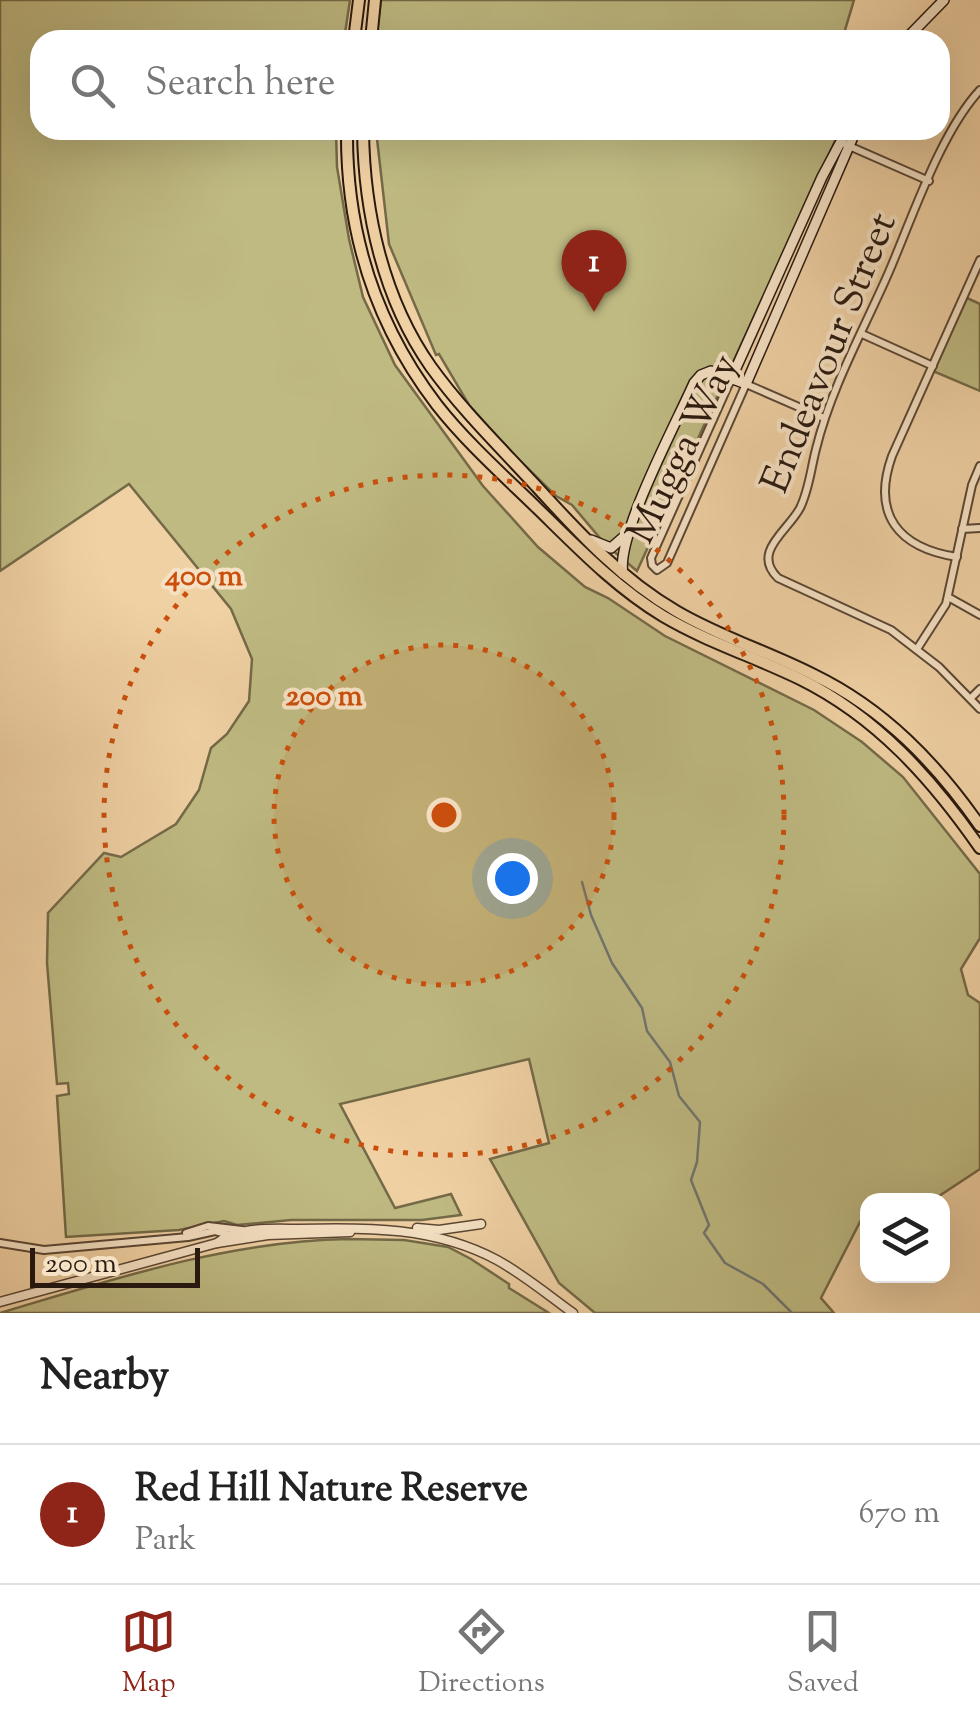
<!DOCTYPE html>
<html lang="en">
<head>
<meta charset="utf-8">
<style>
	:root { --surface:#fff; --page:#f6f6f6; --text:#222; --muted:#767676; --line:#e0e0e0; --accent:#8f2418 }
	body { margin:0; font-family:"Sorts Mill Goudy",serif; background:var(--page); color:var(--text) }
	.controls { position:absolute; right:30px; bottom:30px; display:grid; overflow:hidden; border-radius:20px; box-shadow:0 10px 40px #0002 }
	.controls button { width:90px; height:90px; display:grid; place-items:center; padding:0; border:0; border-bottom:2px solid var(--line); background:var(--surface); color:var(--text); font:50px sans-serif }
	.scale { position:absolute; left:30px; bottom:25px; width:170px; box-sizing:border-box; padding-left:10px; border:5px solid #29190e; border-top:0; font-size:28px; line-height:35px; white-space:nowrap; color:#29190e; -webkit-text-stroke:8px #f5e1c4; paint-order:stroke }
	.you { position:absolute; left:512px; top:878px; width:35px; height:35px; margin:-25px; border:8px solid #fff; border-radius:50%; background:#1a73e8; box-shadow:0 0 0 15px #1a73e833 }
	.badge { display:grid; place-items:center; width:65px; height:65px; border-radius:50%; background:var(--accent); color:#fff; font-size:32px; font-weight:700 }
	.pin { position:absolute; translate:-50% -82px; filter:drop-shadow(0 2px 5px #0008) }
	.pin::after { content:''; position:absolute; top:52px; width:35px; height:30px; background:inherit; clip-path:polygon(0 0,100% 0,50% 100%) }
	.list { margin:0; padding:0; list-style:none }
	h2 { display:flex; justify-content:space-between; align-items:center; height:130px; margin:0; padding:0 40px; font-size:42px }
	h2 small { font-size:32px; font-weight:400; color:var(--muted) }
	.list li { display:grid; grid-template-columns:65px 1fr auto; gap:30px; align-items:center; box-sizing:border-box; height:140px; padding:0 40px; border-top:2px solid var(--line) }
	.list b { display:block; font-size:38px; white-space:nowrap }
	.list p { margin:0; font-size:32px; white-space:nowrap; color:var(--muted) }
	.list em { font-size:32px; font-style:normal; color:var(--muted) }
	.icon { flex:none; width:55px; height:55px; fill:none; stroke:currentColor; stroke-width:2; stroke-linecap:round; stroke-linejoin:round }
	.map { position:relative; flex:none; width:980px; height:1313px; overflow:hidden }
	.search { position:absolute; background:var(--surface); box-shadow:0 10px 40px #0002; left:30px; right:30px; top:30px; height:110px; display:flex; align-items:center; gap:25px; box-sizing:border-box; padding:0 35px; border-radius:30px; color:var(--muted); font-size:38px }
	.sheet { height:270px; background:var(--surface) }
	nav { display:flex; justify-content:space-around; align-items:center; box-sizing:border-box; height:140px; border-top:2px solid var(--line); background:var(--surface); font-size:28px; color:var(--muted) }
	nav a { display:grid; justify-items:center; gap:5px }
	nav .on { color:var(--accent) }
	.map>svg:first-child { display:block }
	.green { fill:#bfba82; stroke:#746a48; stroke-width:2.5 }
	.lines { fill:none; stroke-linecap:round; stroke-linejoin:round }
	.stream { stroke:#707670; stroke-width:2.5 }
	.minor-casing { stroke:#5b4734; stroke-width:10 }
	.tertiary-casing { stroke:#5b4734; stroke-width:11 }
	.secondary-casing { stroke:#29190e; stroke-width:12 }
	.primary-casing { stroke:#29190e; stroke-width:14 }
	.minor { stroke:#f5e1c4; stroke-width:6 }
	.tertiary { stroke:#f5e1c4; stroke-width:8 }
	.secondary { stroke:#f5e1c4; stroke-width:9 }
	.primary { stroke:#f0d1a4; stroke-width:10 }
	.ring { fill:none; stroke:#cb4f0c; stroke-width:5; stroke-dasharray:5 10 }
	.labels { text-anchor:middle; stroke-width:8; stroke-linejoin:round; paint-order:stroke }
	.street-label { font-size:40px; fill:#29190e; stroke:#f5e1c4 }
	.centre { fill:#cb4f0c; stroke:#f5e1c4; stroke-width:5 }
	.ring-label { font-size:30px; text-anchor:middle; font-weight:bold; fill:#cb4f0c; stroke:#f5e1c4; stroke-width:8; stroke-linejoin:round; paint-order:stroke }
</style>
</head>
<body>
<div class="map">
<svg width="980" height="1313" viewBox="0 0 980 1313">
	<rect width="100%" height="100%" fill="#f0d1a4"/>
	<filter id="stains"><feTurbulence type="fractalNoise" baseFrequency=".002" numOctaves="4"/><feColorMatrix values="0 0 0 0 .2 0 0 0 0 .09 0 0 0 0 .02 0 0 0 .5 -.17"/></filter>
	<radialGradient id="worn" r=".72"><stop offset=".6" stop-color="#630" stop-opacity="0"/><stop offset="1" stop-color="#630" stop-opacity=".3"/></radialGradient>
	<g class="green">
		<polygon points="0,0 350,0 344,40 40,40 40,130 336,130 337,167 349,239 363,297 395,365 483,486 538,547 585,587 608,598 665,636 814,710 862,742 903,777 980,874 980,938 961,969 968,995 980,1003 980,1169 933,1200 868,1200 867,1215 863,1216 821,1298 834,1313 595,1313 559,1283 490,1159 549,1143 529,1059 340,1104 395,1208 451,1194 461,1215 422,1220 291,1220 237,1225 224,1221 179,1230 66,1237 57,1096 69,1094 68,1083 57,1084 47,963 48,913 104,853 121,857 176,824 199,790 211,748 227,734 249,701 252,659 231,609 129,484 0,571"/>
		<polygon points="381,0 854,0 842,40 376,40"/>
		<polygon points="376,130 840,130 637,571 605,544 572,505 556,496 516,457 469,405 439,354 436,355 389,244"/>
		<polygon points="967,298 980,304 980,391 933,371"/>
		<path d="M348,1239L404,1240L448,1247L471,1259L509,1284V1288L549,1313H0C114,1279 228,1241 348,1239Z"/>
	</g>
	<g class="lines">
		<polyline class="stream" points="582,882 591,915 612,963 642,1008 647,1031 670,1062 679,1096 700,1122 697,1162 691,1180 709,1225 704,1233 725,1263 763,1284 792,1313"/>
		<g class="minor-casing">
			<g id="minor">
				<path d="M980,90C940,133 912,219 888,274C863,331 831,388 816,449C811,468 809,490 800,508C788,531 751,552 778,578L891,630L939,667L980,709"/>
				<polyline points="840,142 929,181"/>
				<polyline points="862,334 933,366"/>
				<polyline points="732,377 651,558 652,565 657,570 667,563 746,384 824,418"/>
				<polyline points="962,529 980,528"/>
				<path d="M957,557C899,548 871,515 892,456L980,260"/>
				<polyline points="948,597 980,615"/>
				<polyline points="917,649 946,604 972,485 980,466"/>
				<polyline points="971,698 980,689"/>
				<polyline points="186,1233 208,1226 242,1230"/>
				<polyline points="0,1243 44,1250 188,1237 215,1231 234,1236"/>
			</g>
		</g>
		<g class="tertiary-casing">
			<g id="tertiary">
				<polyline points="417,1228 439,1230 481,1224"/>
				<path d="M217,1243C237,1226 274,1229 299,1229C367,1227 436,1227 497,1260C524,1275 548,1295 573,1313"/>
				<polyline points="0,1302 217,1243 268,1235 350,1232"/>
			</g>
		</g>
		<g class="secondary-casing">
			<g id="secondary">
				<polyline points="905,40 944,0"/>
				<polyline points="732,377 822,177 847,130"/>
				<polyline points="591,540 611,548 627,534"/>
				<path d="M623,574C615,537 677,422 694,383L701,375L711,371L746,384L856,130"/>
			</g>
		</g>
		<g class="primary-casing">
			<g id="primary">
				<polyline points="354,40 359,0"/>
				<polyline points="371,40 375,0"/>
				<path d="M347,130C346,231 375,324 437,405C466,442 503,475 537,508C577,547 615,587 663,616C707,642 755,657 800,679C877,717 932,779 980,848"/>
				<path d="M363,130C364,212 383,299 431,367C462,410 500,447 536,486C579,533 621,579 676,611C720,637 769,652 814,675C884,709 936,763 980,826"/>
			</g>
		</g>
		<use href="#minor" class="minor"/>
		<use href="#tertiary" class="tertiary"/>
		<use href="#secondary" class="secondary"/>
		<use href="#primary" class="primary"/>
	</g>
	<circle cx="444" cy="815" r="170" fill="#cb4f0c" fill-opacity=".12"/>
	<g class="ring">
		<circle cx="444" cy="815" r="170"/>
		<circle cx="444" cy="815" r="340"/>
	</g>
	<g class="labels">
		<g class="street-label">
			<text transform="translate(827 352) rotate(-68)" y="14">Endeavour Street</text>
			<text transform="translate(681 448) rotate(-64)" y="14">Mugga Way</text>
		</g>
	</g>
	<circle cx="444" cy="815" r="15" class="centre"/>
	<g class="ring-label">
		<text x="204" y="585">400 m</text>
		<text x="324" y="705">200 m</text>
	</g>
	<rect width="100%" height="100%" filter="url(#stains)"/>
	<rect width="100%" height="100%" fill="url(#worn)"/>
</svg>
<div class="controls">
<button><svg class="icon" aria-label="layers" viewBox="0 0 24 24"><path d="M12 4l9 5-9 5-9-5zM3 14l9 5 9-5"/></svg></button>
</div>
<div class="scale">200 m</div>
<div class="you"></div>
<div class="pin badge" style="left:594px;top:312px">1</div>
<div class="search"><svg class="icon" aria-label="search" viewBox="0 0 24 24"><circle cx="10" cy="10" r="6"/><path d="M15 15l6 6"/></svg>Search here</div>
</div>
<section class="sheet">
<h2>Nearby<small></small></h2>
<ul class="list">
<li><span class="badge">1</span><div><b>Red Hill Nature Reserve</b><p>Park</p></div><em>670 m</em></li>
</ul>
</section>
<nav>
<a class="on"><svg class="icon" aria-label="map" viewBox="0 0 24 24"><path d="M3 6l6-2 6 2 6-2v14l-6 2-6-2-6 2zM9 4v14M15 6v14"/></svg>Map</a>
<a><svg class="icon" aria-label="directions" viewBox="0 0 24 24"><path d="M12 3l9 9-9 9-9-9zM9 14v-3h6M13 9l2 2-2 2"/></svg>Directions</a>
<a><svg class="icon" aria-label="saved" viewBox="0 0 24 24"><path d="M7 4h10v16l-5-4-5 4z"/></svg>Saved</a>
</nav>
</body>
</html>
